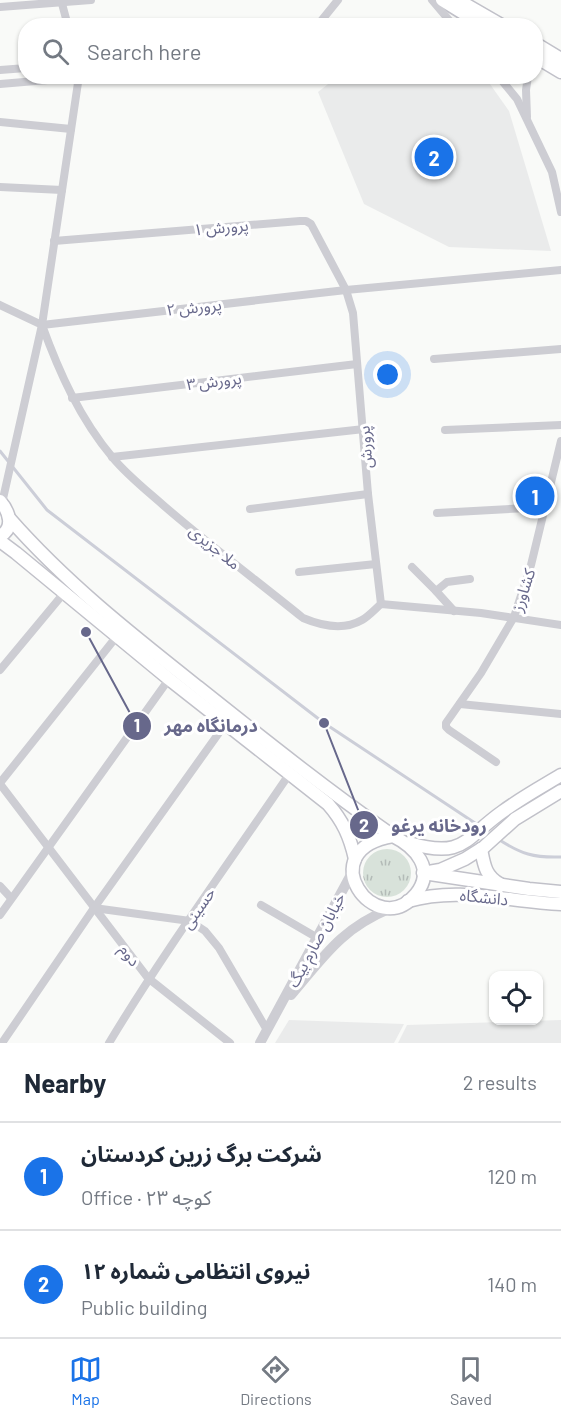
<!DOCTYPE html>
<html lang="en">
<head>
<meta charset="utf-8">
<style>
	:root { --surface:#fff; --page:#f2f2f3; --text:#1f2937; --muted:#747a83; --line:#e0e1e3; --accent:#1a73e8 }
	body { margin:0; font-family:Barlow,"Noto Sans Arabic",sans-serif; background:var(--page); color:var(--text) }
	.controls { position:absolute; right:18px; bottom:18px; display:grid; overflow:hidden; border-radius:12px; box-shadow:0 2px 4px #0004 }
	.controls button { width:54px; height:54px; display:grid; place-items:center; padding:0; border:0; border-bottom:2px solid var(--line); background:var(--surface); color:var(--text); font:30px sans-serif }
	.you { position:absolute; left:388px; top:375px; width:21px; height:21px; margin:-15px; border:4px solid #fff; border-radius:50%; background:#1a73e8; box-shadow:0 0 0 9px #1a73e833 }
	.badge { display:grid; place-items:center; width:39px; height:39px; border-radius:50%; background:var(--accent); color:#fff; font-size:20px; font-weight:700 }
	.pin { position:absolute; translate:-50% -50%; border:3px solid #fff; box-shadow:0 2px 6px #0006 }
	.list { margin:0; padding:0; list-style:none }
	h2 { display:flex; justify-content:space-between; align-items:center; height:78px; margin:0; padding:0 24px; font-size:26px }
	h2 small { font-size:20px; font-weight:400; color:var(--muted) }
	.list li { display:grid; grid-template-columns:39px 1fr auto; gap:18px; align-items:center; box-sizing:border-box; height:108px; padding:0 24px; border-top:2px solid var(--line) }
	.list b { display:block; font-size:22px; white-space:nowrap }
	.list p { margin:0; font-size:20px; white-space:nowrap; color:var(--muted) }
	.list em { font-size:20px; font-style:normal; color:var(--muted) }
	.icon { flex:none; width:33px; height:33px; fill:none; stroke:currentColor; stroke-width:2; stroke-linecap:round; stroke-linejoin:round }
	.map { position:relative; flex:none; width:561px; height:1043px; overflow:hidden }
	.search { position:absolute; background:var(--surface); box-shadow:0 2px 4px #0004; left:18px; right:18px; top:18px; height:66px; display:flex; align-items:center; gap:15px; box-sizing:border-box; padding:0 21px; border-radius:24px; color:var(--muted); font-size:22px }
	.sheet { height:294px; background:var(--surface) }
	nav { display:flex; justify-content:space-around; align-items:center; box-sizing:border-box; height:84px; border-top:2px solid var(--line); background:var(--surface); font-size:16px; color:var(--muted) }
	nav a { display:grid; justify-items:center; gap:3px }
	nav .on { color:var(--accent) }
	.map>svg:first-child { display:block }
	.built { fill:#eaebeb }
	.grass { fill:url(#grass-tufts) }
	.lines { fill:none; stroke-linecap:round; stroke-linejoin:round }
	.stream { stroke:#ccced8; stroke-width:3 }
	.secondary-casing { stroke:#c1c1c9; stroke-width:15 }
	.minor { stroke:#cdcdd3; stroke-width:8 }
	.tertiary { stroke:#cdcdd3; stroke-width:10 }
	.secondary { stroke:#fff; stroke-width:12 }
	.labels { text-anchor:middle; stroke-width:6; stroke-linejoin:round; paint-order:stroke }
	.street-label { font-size:16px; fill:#67688b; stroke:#fff }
	.leader { fill:none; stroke:#67688b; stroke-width:2 }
	.callout-dot { fill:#67688b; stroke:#fff; stroke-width:2 }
	.mark-label { font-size:18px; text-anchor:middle; font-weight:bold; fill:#fff }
	.callout-label { font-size:18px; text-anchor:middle; font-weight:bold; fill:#67688b; stroke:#fff; stroke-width:6; stroke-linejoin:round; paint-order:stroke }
</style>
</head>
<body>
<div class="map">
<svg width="561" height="1043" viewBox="0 0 561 1043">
	<defs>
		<pattern id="grass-tufts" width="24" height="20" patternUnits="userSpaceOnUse" patternTransform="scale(1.5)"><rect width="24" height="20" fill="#d8e2da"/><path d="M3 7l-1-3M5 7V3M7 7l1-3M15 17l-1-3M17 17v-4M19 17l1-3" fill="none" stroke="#b3bbb7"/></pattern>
	</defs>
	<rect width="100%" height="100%" fill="#f9faf8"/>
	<g class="built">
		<polygon points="337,77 485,77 509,111 551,251 449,247 364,204 318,92"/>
		<polygon points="289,1020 404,1024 394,1043 275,1043"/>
		<polygon points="561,1020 561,1043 398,1043 407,1025"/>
	</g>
	<circle class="grass" cx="387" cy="873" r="24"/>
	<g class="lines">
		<g class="stream">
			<polyline points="0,451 47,510 324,723 478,825"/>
			<path d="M498,839C521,854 534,858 561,857"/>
		</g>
		<g class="secondary-casing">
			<g id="secondary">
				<polyline points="442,0 484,26"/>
				<polyline points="458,0 503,26"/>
				<polyline points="536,44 561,59"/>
				<polyline points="536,57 561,72"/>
				<path d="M0,501C9,511 15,528 0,536"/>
				<path d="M9,518C65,582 131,634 198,687C262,738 326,789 393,836"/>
				<path d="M0,541L16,553L169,679L328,804C343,821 350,837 355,859"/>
				<path d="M393,836C415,847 436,869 416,894C376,943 309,850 393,836Z"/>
				<path d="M409,843C464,859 464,839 502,812C521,798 541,787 561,775"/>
				<path d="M481,849C484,864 485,876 500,884"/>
				<polyline points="423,873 440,870 465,859 484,847 515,819 561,791"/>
				<polyline points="430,874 529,889 561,892"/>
				<path d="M408,901C459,886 509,902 561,904"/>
			</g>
		</g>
		<g class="minor">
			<polyline points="61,0 68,26"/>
			<polyline points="432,0 454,26"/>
			<polyline points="0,7 91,0"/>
			<polyline points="317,26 338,0"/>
			<polyline points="0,70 26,68"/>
			<polyline points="498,76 517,99 552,172 561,212"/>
			<polyline points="0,84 95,76"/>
			<polyline points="527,117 526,90 528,76"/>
			<polyline points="0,122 71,129"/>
			<polyline points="0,187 62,190"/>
			<polyline points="54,241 300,221 306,221 311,224 346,290 353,313 368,494 381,604"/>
			<path d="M0,305L42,325C59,372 80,419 113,458C127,475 146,490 163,505C208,544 256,580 303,618C322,626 343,631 362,620C369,616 375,609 381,604L481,613L561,625"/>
			<polyline points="42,325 346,290 561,270"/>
			<polyline points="434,359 561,349"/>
			<polyline points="72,398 357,364"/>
			<polyline points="445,430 561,425"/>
			<polyline points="112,457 364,429"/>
			<polyline points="2,503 42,325 79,76"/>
			<polyline points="250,509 368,494"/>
			<polyline points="437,513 545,507"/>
			<polyline points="412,567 436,591 454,611"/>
			<polyline points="299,572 376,564"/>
			<polyline points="436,591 447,582 470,579"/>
			<polyline points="0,670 64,593"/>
			<polyline points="460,704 561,714"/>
			<polyline points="496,762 449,730 446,727 446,723 481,673 514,617 531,565 561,441"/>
			<polyline points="0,783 117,636"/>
			<polyline points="0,784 148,978 230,1043"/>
			<polyline points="0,886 11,898"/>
			<polyline points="261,905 316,937"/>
			<polyline points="94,908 190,921 205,931 219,948 267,1030"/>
			<polyline points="0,915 169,679"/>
			<polyline points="2,1043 94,908 226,723"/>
			<path d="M109,1043C165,950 229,863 290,773"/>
		</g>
		<g class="tertiary">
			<path d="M291,995C325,955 341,929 391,908"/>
			<polyline points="260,1043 353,871"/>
		</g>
		<use href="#secondary" class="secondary"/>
	</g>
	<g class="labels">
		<g class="street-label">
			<text transform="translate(221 227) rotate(-5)" y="6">پرورش ۱</text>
			<text transform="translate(194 307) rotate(-6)" y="6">پرورش ۲</text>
			<text transform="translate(214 381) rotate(-7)" y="6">پرورش ۳</text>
			<text transform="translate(365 447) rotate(-94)" y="6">پرورش</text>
			<text transform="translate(215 547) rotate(39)" y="6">ملا جزیری</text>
			<text transform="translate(523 590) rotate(-72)" y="6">کشاورز</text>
			<text transform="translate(484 897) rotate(6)" y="6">دانشگاه</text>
			<text transform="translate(198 908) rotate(-55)" y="6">حسینی</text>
			<text transform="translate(316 940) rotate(-62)" y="6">خیابان صارم بیگ</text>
			<text transform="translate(130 955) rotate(53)" y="6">دوم</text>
		</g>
	</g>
	<path class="leader" d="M86 632L137 726M324 723L364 825"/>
	<g class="callout-dot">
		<circle cx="86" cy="632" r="6"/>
		<circle cx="324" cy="723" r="6"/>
		<circle cx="137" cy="726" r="15"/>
		<circle cx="364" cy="825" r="15"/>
	</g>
	<g class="mark-label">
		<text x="137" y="732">1</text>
		<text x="364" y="832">2</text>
	</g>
	<g class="callout-label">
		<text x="211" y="732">درمانگاه مهر</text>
		<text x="439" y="832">رودخانه یرغو</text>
	</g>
</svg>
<div class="controls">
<button><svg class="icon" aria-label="locate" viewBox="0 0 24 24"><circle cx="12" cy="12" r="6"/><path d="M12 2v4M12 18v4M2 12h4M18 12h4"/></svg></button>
</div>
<div class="you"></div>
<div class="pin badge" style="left:535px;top:496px">1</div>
<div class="pin badge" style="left:434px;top:157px">2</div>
<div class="search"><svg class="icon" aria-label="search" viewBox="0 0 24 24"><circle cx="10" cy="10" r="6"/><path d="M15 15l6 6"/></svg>Search here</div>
</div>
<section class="sheet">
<h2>Nearby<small>2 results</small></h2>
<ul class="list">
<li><span class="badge">1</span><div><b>شرکت برگ زرین کردستان</b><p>Office · کوچه ۲۳</p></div><em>120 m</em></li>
<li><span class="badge">2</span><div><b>نیروی انتظامی شماره ۱۲</b><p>Public building</p></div><em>140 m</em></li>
</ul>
</section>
<nav>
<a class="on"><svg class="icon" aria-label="map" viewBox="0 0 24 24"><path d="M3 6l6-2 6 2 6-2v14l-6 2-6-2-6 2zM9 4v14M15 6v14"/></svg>Map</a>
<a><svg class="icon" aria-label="directions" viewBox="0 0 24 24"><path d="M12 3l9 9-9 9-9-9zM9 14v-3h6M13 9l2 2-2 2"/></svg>Directions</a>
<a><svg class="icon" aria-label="saved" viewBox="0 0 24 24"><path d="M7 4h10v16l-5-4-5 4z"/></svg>Saved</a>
</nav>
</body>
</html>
